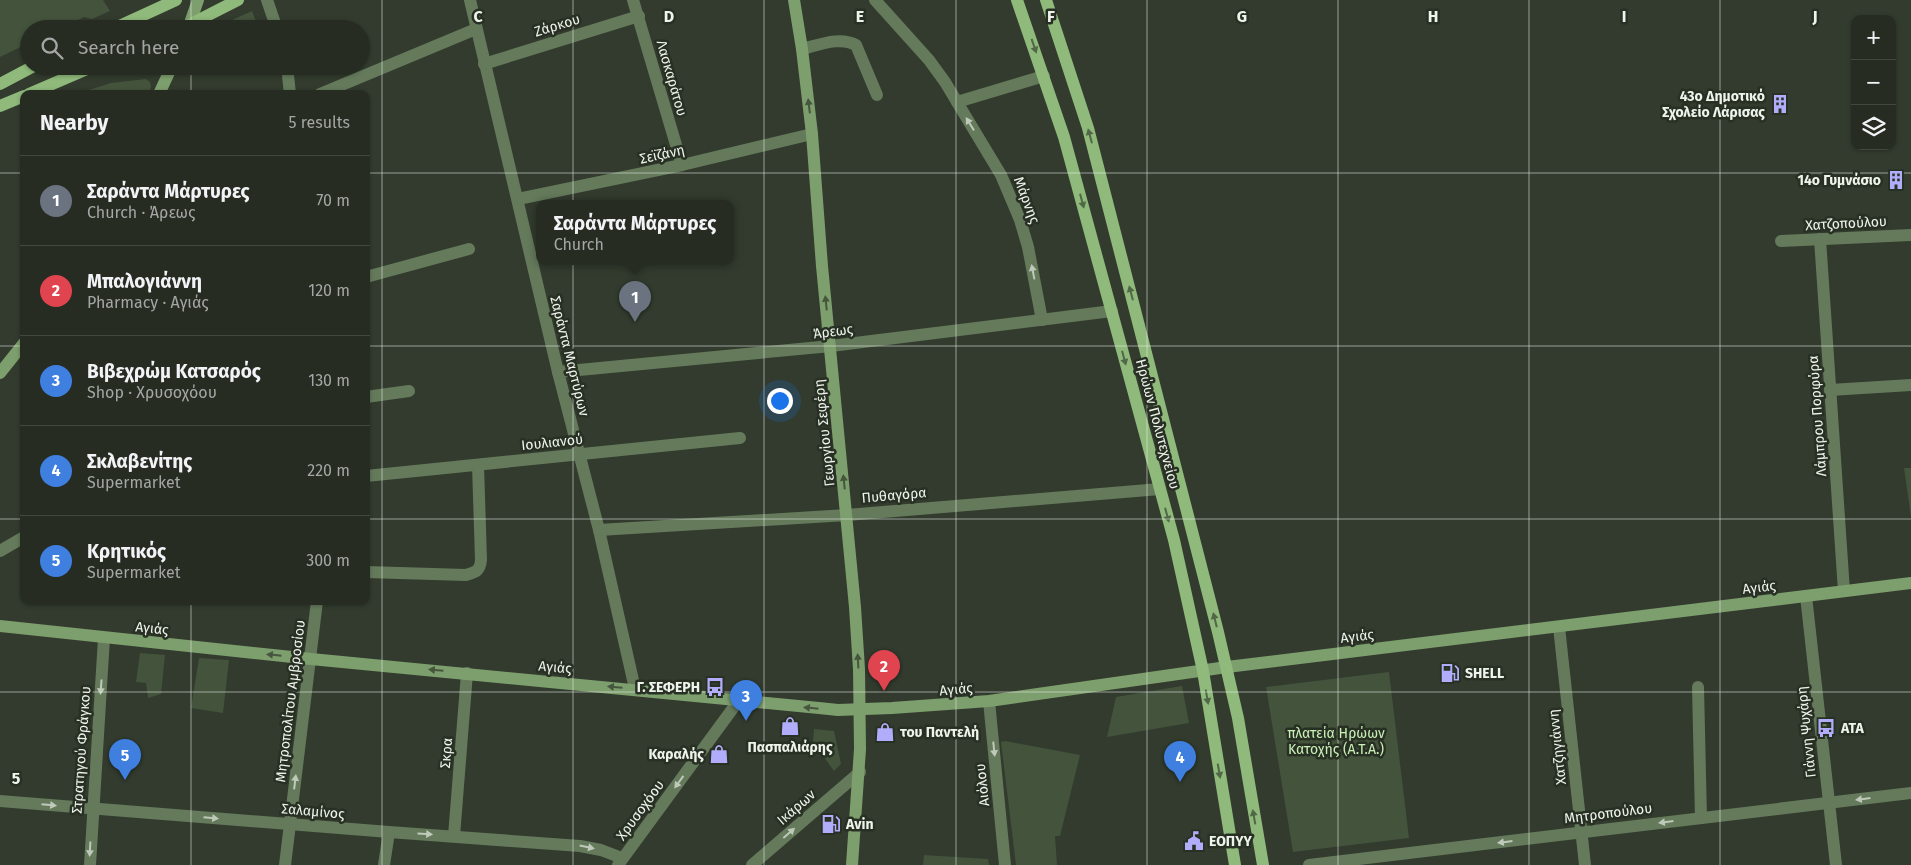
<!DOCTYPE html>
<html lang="en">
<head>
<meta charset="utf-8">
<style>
	:root { --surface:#262c22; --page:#32382f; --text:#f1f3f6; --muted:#a4a7a5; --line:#424840; --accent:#ea580c }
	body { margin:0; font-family:"Fira Sans",sans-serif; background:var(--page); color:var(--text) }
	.controls { position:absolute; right:15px; top:15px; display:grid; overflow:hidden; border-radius:10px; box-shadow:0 1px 4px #0004 }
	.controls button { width:45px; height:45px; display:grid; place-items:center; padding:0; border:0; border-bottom:1px solid var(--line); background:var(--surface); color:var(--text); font:25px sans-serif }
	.you { position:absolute; left:779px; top:400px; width:18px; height:18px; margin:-12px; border:4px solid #fff; border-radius:50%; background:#1a73e8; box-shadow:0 0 0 8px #1a73e833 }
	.badge { display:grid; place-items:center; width:32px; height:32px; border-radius:50%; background:var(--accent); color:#fff; font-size:16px; font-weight:700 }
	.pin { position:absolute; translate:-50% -41px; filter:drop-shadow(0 1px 2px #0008) }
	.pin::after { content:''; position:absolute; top:26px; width:18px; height:15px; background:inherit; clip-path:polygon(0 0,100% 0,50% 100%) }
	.popup { position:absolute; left:536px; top:200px; width:198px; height:65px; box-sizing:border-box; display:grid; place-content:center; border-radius:10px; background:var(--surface); filter:drop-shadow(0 1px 4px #0005); font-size:16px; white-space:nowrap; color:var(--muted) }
	.popup b { font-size:19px; color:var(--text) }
	.popup::after { content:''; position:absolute; left:50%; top:100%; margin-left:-10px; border:10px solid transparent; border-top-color:var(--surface) }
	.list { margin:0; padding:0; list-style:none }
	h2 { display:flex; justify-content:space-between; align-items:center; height:65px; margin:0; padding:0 20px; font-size:21px }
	h2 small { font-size:16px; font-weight:400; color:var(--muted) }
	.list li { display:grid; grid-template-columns:32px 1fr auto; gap:15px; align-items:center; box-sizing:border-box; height:90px; padding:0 20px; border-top:1px solid var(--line) }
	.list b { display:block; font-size:19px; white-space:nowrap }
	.list p { margin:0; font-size:16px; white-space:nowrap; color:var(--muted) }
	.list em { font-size:16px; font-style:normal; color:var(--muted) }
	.icon { flex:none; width:28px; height:28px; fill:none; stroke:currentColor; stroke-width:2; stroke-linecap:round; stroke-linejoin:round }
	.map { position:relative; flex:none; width:1911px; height:865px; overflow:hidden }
	.search { position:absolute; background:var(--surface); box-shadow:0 1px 4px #0004; left:20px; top:20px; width:350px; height:55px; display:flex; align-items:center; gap:12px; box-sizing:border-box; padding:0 18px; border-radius:28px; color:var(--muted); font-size:19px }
	.panel { position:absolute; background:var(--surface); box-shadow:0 1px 4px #0004; left:20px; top:90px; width:350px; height:515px; border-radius:10px }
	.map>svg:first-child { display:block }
	.green { fill:#43533c }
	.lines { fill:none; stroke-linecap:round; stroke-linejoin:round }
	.street { stroke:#647a5b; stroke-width:12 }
	.secondary { stroke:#7d9e6d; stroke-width:12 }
	.primary { stroke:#8fba7b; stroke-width:12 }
	.oneway { fill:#516747 }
	.oneway2 { fill:#46563e }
	.oneway3 { fill:#bec9b9 }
	.grid { fill:none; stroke:#eef3eb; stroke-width:1; stroke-opacity:0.55 }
	.labels { text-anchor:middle; stroke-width:5; stroke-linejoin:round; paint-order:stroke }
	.street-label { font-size:14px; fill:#eef3eb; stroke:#283024 }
	.poi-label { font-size:14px; font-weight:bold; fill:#eef3eb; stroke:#283024; text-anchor:start }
	.park-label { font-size:14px; fill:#c9f0b7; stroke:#283024 }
	.grid-label { font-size:16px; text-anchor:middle; font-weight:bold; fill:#eef3eb; stroke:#283024; stroke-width:5; stroke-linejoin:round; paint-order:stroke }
</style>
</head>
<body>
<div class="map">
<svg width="1911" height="865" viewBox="0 0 1911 865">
	<rect width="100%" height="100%" fill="#323b2e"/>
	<g class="green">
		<polygon points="0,0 103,0 110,11 92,19 84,17 60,29 29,29 29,43 0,57"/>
		<polygon points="252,11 257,24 248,29 220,29 234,19"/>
		<polygon points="146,79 150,82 151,87 149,94 76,94 111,83"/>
		<polygon points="1904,468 1911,468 1911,517"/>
		<polygon points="140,653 165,655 161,694 148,698 146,683 136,682"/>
		<polygon points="199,658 229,660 223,713 191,708"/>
		<polygon points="1389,672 1409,838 1293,852 1266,687"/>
		<polygon points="1182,686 1189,723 1107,737 1116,697"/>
		<polygon points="814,729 834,731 841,764 834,771 813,742"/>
		<polygon points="1005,741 1080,755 1060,836 1055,836 1057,865 1016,865 1001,742"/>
		<polygon points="924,855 988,859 989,865 923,865"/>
	</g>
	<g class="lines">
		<g class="street">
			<polyline points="267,0 277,29"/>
			<polyline points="470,0 558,372 599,530 635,689"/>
			<polyline points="633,0 682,165"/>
			<polyline points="875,0 929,60 945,82 1001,175 1020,220 1028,247 1042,320"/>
			<path d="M802,49C819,45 840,36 856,45L877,95"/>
			<polyline points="484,64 639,16"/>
			<polyline points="287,66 290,94"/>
			<polyline points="320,94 476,29"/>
			<polyline points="957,102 1044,76"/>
			<polyline points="518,199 682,165 812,134"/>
			<polyline points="1820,239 1844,591"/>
			<polyline points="1781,241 1911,235"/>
			<polyline points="366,277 469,249"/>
			<polyline points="558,372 831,346 1112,311"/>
			<polyline points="1830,390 1911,385"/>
			<polyline points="366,397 409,391"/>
			<polyline points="366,476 740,438"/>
			<polyline points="599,530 847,515 1160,489"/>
			<polyline points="0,551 24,537"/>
			<path d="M366,572L466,575C476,572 480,571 481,560L478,465"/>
			<polyline points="1806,596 1836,865"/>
			<polyline points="1559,627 1585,865"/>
			<polyline points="1698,687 1701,818"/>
			<polyline points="989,701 1005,865"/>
			<polyline points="0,801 389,832 580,846 601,850 622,858"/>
			<polyline points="454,836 467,673"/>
			<polyline points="90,865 104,638"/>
			<polyline points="285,865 317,601"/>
			<polyline points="384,865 389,832"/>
			<polyline points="618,865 739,700"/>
			<polyline points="752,865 860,772"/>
			<polyline points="1309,865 1911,793"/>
		</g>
		<g class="secondary">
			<polyline points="794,0 802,49 812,134 822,266 855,607 859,669 860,749 852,865"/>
			<polyline points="188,29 198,0"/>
			<polyline points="159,94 172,66"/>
			<polyline points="0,373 24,343"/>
			<polyline points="0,626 311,659 819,708 838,710 892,708 989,701 1227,667 1911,583"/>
		</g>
		<g class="primary">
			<polyline points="1017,0 1064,137 1174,540 1203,671 1235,865"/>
			<polyline points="1046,0 1088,128 1218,632 1238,718 1263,865"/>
			<polyline points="113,29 176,0"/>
			<polyline points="181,29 238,0"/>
			<polyline points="0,84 34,66"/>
			<polyline points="29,94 94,66"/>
			<polyline points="0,106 24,96"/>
		</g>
	</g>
	<defs><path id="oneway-solid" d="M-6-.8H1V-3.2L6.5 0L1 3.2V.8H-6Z" transform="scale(1.25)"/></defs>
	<g class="oneway">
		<use href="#oneway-solid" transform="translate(1034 46) rotate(71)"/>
		<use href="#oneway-solid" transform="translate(1090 136) rotate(-105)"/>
		<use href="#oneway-solid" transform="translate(1082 201) rotate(75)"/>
		<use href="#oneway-solid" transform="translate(1131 293) rotate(-105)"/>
		<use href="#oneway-solid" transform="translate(1124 358) rotate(75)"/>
		<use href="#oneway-solid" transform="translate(1167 515) rotate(75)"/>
		<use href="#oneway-solid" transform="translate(1215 620) rotate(-104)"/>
		<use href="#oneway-solid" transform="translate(1207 697) rotate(80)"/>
		<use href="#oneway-solid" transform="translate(1219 771) rotate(80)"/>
		<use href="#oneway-solid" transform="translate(1254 817) rotate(-100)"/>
	</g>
	<g class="oneway2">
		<use href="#oneway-solid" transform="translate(809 106) rotate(-97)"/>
		<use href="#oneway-solid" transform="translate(826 303) rotate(-96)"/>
		<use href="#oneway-solid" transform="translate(844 482) rotate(-96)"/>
		<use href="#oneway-solid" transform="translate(274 655) rotate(-174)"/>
		<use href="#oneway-solid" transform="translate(858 661) rotate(-93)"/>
		<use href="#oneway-solid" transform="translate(436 670) rotate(-175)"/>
		<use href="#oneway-solid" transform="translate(615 687) rotate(-175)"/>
		<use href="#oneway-solid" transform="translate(811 708) rotate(-174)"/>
	</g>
	<g class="oneway3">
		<use href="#oneway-solid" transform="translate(970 124) rotate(-122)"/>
		<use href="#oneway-solid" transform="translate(1033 272) rotate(-101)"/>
		<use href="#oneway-solid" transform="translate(101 687) rotate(94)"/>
		<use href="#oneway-solid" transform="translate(994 749) rotate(84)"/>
		<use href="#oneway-solid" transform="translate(295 782) rotate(-83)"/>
		<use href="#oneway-solid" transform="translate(679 782) rotate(126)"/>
		<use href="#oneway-solid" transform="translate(1863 799) rotate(173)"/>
		<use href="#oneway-solid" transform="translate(49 805) rotate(5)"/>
		<use href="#oneway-solid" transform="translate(211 818) rotate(5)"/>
		<use href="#oneway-solid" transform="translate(1666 822) rotate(173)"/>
		<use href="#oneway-solid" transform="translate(789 833) rotate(-41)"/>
		<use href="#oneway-solid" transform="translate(425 834) rotate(3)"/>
		<use href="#oneway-solid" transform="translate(1505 842) rotate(173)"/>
		<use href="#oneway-solid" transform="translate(587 847) rotate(12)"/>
		<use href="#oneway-solid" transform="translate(90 849) rotate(93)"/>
	</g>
	<path class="grid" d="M191,0V29M382,0V865M573,0V865M764,0V865M956,0V865M1147,0V865M1338,0V865M1529,0V865M1720,0V865M191,66V94M0,173H24M366,173H1911M0,346H24M366,346H1911M0,519H24M366,519H1911M191,601V865M0,692H1911"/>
	<defs>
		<g id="building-bare" transform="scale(1.5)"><path d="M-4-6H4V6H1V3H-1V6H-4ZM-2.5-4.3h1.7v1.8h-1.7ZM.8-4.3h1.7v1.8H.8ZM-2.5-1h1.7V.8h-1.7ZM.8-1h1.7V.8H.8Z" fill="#b1adfa" stroke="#283024" stroke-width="2.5" paint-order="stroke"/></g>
		<g id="fuel-bare" transform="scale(1.5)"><path d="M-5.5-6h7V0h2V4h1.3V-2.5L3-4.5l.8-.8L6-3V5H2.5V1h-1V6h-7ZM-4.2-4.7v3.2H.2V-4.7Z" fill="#b1adfa" stroke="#283024" stroke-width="2.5" paint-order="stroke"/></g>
		<g id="bus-bare" transform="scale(1.5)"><path d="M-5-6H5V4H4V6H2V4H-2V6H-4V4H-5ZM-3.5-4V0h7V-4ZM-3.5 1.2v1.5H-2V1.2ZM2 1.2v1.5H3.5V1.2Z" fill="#b1adfa" stroke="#283024" stroke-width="2.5" paint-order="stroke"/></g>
		<g id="shop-bare" transform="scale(1.5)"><path d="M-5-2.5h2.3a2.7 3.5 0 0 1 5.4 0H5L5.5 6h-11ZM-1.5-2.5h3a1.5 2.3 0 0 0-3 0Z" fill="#b1adfa" stroke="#283024" stroke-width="2.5" paint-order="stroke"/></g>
		<g id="civic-bare" transform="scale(1.5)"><path d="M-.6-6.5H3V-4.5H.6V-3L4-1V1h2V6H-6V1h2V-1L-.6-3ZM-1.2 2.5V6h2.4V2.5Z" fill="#b1adfa" stroke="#283024" stroke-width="2.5" paint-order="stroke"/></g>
	</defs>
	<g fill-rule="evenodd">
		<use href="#building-bare" x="1780" y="104"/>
		<use href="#building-bare" x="1896" y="180"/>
		<use href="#fuel-bare" x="1450" y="673"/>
		<use href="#bus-bare" x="715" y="687"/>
		<use href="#shop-bare" x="790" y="726"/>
		<use href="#bus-bare" x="1826" y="728"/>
		<use href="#shop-bare" x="885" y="732"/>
		<use href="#shop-bare" x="719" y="754"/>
		<use href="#fuel-bare" x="831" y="824"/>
		<use href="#civic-bare" x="1194" y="841"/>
	</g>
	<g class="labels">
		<g class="street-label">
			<text transform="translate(557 25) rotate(-17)" y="5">Ζάρκου</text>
			<text transform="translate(672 78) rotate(74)" y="5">Λασκαράτου</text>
			<text transform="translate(662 154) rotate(-12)" y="5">Σεϊζάνη</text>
			<text transform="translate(1027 200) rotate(69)" y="5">Μάρνης</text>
			<text transform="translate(1846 223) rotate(-3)" y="5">Χατζοπούλου</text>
			<text transform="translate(833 331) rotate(-7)" y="5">Άρεως</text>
			<text transform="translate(570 356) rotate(76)" y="5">Σαράντα Μαρτύρων</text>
			<text transform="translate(1817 416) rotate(-94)" y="5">Λάμπρου Πορφύρα</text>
			<text transform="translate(1158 424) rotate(75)" y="5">Ηρώων Πολυτεχνείου</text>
			<text transform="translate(824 433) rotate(-96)" y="5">Γεωργίου Σεφέρη</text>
			<text transform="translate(552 442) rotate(-6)" y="5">Ιουλιανού</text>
			<text transform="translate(894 495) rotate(-5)" y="5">Πυθαγόρα</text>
			<text transform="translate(1759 587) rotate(-7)" y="5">Αγιάς</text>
			<text transform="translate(152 628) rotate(6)" y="5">Αγιάς</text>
			<text transform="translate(1357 636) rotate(-7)" y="5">Αγιάς</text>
			<text transform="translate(555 667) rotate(5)" y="5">Αγιάς</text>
			<text transform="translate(956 689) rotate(-5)" y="5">Αγιάς</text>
			<text transform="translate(290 701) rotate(-83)" y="5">Μητροπολίτου Αμβροσίου</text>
			<text transform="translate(1806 732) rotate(-96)" y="5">Γιάννη Ψυχάρη</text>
			<text transform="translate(1557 747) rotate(-96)" y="5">Χατζηγιάννη</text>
			<text transform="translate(81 750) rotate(-86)" y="5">Στρατηγού Φράγκου</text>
			<text transform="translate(446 753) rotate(-85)" y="5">Σκρα</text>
			<text transform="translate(982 785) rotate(-96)" y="5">Αιόλου</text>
			<text transform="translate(796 807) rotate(-41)" y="5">Ικάρων</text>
			<text transform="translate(640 810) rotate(-54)" y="5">Χρυσοχόου</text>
			<text transform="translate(313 811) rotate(5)" y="5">Σαλαμίνος</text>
			<text transform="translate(1608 813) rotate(-7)" y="5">Μητροπούλου</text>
		</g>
		<g class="poi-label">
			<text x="1765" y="101" text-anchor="end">43ο Δημοτικό<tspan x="1765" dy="16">Σχολείο Λάρισας</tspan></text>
			<text x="1881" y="185" text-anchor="end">14ο Γυμνάσιο</text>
			<text x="1465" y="678">SHELL</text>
			<text x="700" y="692" text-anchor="end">Γ. ΣΕΦΕΡΗ</text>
			<text x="1841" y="733">ΑΤΑ</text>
			<text x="900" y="737">του Παντελή</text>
			<text x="790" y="752" text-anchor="middle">Πασπαλιάρης</text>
			<text x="704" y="759" text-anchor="end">Καραλής</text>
			<text x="846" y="829">Avin</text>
			<text x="1209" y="846">ΕΟΠΥΥ</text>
		</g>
		<g class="park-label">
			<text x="1336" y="738">πλατεία Ηρώων<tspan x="1336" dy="16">Κατοχής (Α.Τ.Α.)</tspan></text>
		</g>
	</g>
	<g class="grid-label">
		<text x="478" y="22">C</text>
		<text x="669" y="22">D</text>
		<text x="860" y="22">E</text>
		<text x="1051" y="22">F</text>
		<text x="1242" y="22">G</text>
		<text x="1433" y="22">H</text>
		<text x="1624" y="22">I</text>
		<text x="1815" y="22">J</text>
		<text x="16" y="784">5</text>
	</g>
</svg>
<div class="controls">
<button>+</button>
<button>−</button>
<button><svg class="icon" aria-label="layers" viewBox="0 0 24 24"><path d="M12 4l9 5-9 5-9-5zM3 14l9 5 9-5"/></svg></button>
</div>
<div class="you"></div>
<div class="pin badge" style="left:635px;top:322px;background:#6b7280">1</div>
<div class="popup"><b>Σαράντα Μάρτυρες</b>Church</div>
<div class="pin badge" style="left:884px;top:691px;background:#e0444e">2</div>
<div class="pin badge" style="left:746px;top:721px;background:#3f7fe0">3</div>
<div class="pin badge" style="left:1180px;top:782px;background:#3f7fe0">4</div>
<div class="pin badge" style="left:125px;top:780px;background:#3f7fe0">5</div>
<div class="search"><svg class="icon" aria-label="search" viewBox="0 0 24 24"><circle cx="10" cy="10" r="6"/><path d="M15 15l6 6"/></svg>Search here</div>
<section class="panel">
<h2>Nearby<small>5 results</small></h2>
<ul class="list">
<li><span class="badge" style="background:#6b7280">1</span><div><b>Σαράντα Μάρτυρες</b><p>Church · Άρεως</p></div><em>70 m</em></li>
<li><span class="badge" style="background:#e0444e">2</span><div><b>Μπαλογιάννη</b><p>Pharmacy · Αγιάς</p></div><em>120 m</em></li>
<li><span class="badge" style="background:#3f7fe0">3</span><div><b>Βιβεχρώμ Κατσαρός</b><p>Shop · Χρυσοχόου</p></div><em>130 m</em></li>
<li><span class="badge" style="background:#3f7fe0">4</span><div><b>Σκλαβενίτης</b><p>Supermarket</p></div><em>220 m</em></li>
<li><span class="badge" style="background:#3f7fe0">5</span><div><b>Κρητικός</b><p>Supermarket</p></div><em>300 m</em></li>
</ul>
</section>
</div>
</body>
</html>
